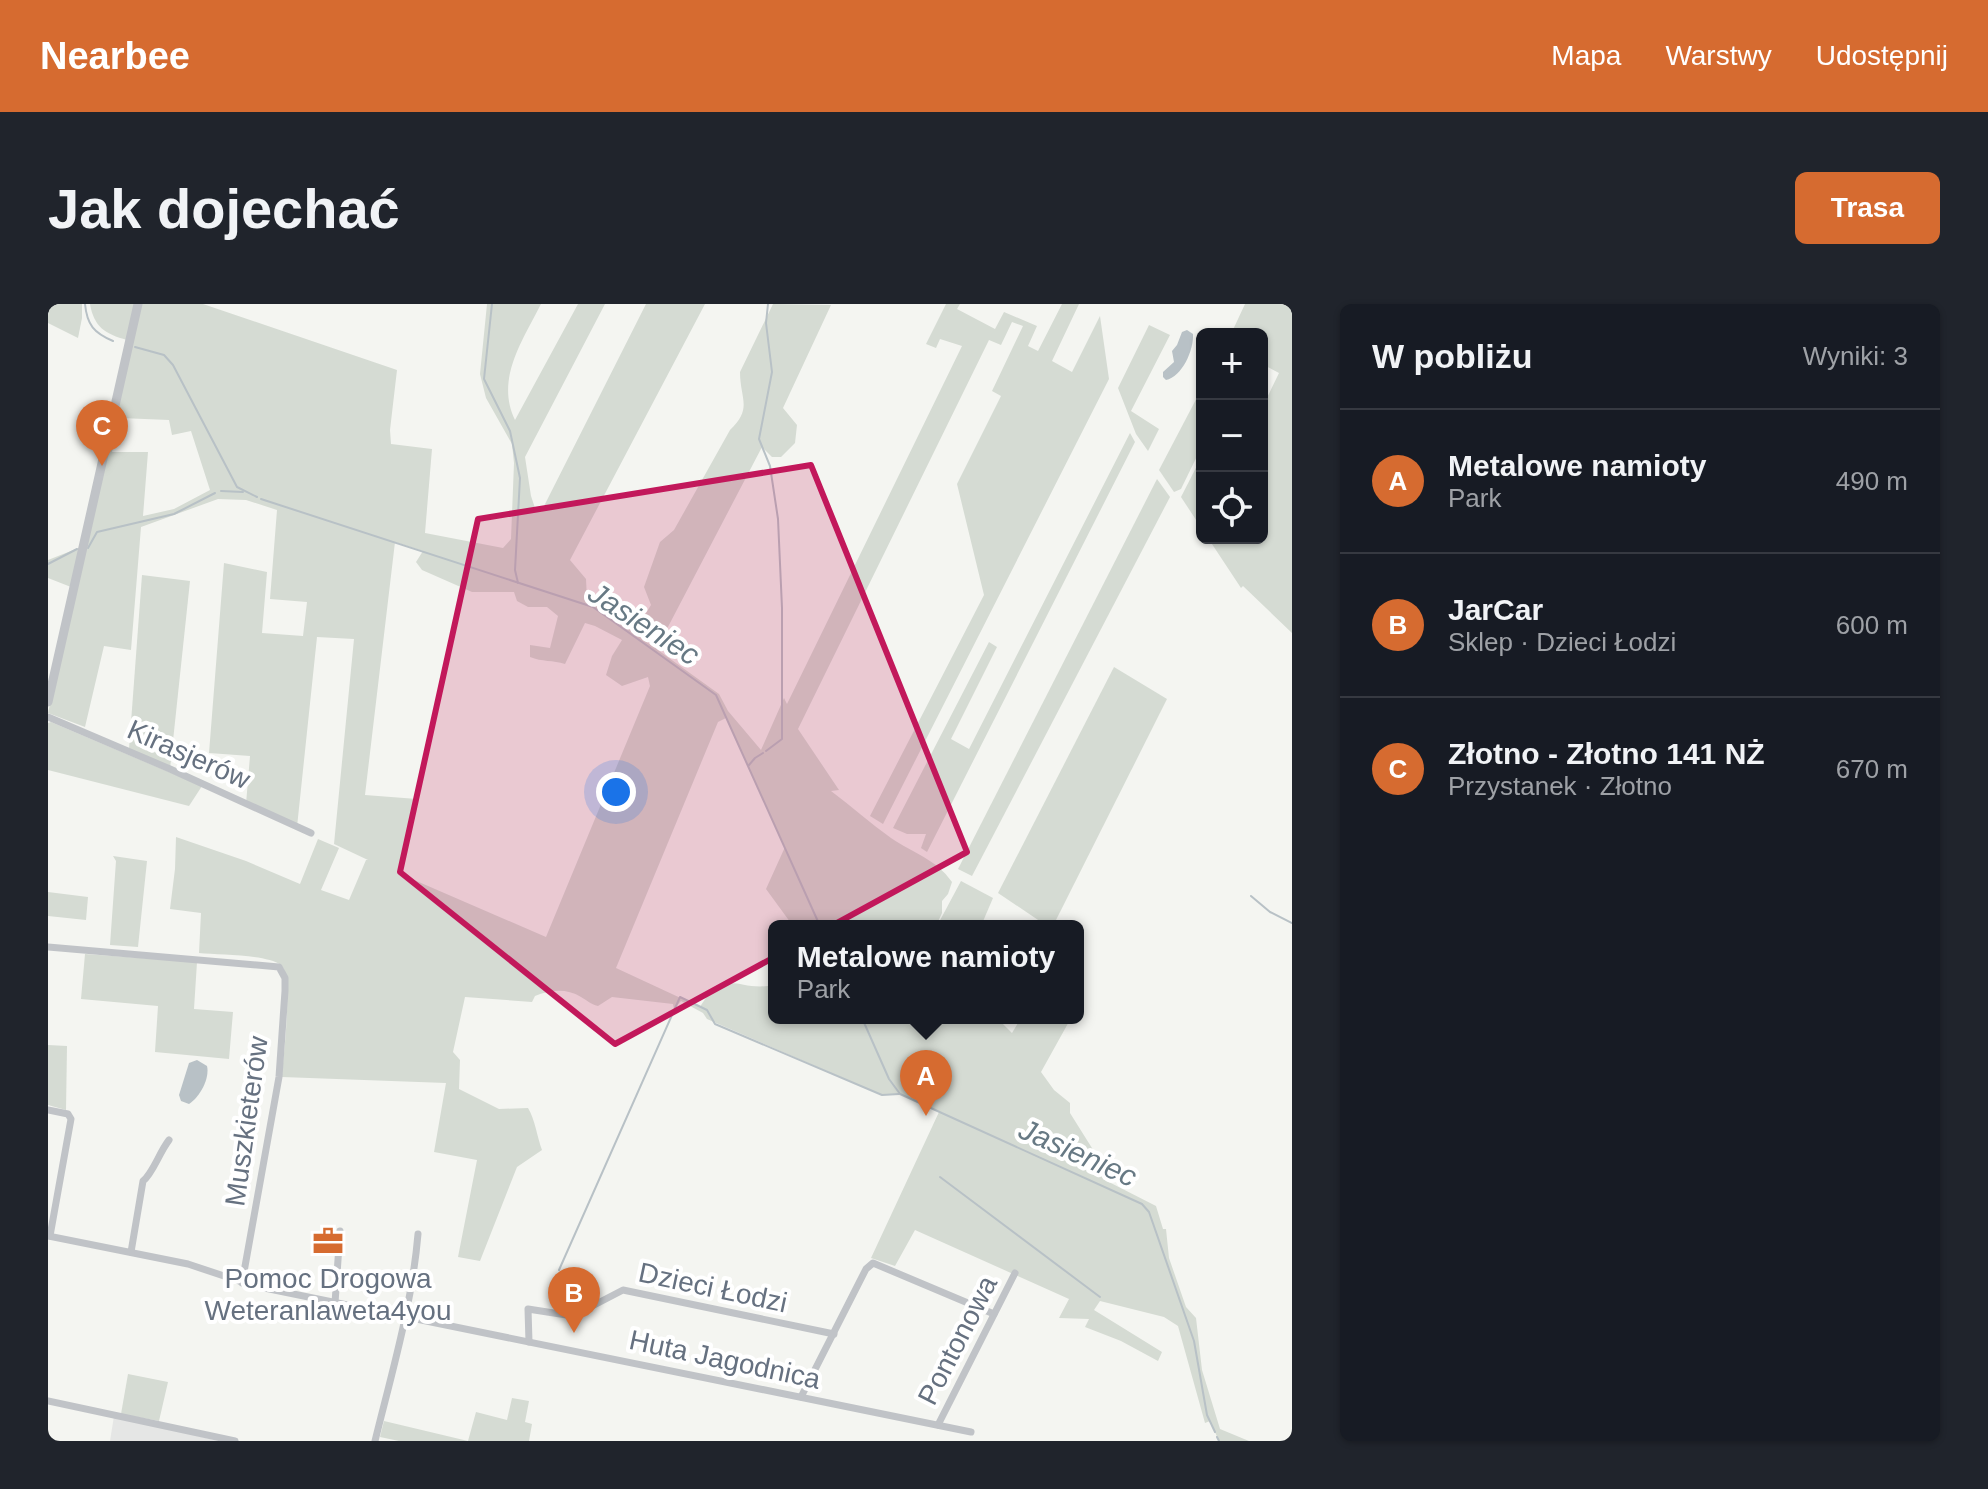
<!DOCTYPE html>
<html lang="pl">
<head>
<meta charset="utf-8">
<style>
	:root { --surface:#171b24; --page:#20242c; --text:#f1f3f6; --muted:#9ea1a6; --line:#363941; --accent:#d66b30 }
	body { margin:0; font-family:Arial,sans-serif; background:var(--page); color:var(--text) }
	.controls { position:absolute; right:24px; top:24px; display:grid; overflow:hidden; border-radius:12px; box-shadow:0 2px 6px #0004 }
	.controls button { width:72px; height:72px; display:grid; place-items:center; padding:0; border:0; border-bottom:2px solid var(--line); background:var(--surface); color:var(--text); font:40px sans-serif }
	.you { position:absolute; left:568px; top:488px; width:28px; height:28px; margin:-20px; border:6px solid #fff; border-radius:50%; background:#1a73e8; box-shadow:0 0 0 12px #1a73e833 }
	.badge { display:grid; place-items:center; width:52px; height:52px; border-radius:50%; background:var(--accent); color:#fff; font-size:26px; font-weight:700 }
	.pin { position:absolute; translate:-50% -66px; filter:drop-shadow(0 2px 4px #0008) }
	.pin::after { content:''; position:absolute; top:42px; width:28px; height:24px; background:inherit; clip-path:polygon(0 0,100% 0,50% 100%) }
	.popup { position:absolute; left:720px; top:616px; width:316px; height:104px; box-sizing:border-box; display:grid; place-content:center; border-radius:12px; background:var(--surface); filter:drop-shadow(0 2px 6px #0005); font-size:26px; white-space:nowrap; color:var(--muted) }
	.popup b { font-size:30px; color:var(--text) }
	.popup::after { content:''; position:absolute; left:50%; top:100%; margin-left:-16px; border:16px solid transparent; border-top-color:var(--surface) }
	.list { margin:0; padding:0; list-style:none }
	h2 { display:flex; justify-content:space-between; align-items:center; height:104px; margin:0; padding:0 32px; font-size:34px }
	h2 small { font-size:26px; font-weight:400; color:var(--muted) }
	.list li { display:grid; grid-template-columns:52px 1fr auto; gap:24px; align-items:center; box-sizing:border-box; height:144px; padding:0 32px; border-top:2px solid var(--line) }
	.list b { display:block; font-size:30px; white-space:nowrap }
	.list p { margin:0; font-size:26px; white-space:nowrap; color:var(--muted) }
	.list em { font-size:26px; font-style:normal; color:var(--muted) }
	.icon { flex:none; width:44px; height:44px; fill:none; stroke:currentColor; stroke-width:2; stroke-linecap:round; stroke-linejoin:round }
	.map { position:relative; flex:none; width:1244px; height:1137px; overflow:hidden; border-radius:12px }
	header { display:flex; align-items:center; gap:48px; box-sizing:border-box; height:112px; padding:0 40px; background:var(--accent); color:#fff }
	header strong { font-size:38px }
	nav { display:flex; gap:44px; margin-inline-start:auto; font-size:28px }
	.intro { display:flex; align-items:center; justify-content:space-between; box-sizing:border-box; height:192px; padding:0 48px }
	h1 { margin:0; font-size:56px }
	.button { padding:20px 36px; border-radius:12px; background:var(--accent); color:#fff; font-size:28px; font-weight:700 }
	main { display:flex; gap:48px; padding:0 48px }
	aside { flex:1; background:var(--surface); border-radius:12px; box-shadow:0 2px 6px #0004 }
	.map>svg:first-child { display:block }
	.built { fill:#e5e6e5 }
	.green { fill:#d5dbd3; fill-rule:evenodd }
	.water { fill:#b8c1c6 }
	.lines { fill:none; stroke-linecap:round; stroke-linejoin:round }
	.stream { stroke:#b8c1c6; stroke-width:2 }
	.minor { stroke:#c0c3c7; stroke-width:7 }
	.tertiary { stroke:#c0c3c7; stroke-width:9 }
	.marked { fill:#c2185b; fill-opacity:0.2; stroke:#c2185b; stroke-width:6; stroke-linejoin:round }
	.labels { text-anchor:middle; stroke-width:8; stroke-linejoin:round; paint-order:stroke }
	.street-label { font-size:28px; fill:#667180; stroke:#fff }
	.poi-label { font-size:28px; fill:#667180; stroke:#fff }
	.water-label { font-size:30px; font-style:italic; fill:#677984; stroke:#fff }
</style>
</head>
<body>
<header>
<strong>Nearbee</strong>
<nav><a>Mapa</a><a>Warstwy</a><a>Udostępnij</a></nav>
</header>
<div class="intro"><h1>Jak dojechać</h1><a class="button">Trasa</a></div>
<main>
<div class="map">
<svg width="1244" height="1137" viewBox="0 0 1244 1137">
	<rect width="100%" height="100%" fill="#f4f5f1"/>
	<polygon class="built" points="66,1112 170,1137 62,1137"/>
	<g class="green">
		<polygon points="0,0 34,0 34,14 30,34 0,19"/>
		<path d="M42,0H87L79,36C57,30 46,23 42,0Z"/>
		<path d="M93,0H155L349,66L342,126L343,140L384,145L377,229L455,244L463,235L466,159L464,140L438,94L432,70L439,0H493C475,36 447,75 467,116L530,0H557L477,153L483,192L487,204L493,208L598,0H657L522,256L538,275L539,295L671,390L680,407L713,446L736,394L739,400L914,42L892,35L888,44L878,40L898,0H912L909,5L947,25L956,8L989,22L980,42L990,47L1014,0H1031L1004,57L1024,68L1052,12L1061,75L835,520L822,512L936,291L909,180L953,92L944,87L975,22L964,18L953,41L941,36L750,425L791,486L783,487C803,502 822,519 843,534C865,549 888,555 904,578L900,590L894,597V609L888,622H745L718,585L737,543L678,414L670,418L568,664L652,703C676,663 688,686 720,682L726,674V714H949L964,729L973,714H1023L993,768L1006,786L1022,799V809L1059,868L1055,875L1108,902L1115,925H1118L1121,954L1138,1003L1148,1014L1154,1066L1172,1125L1201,1137H1171L1162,1117L1157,1119L1130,1022L1116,1013L1052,997L1046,1006L1114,1048L1110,1057L1073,1037L1037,1023L1041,1015L1011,1014L1021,995L867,926L847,962L823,954L891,808L852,790L834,791L659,715L655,709L633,697L626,705L625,700L564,693L550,702C542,700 540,697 533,693C518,684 502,686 487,692L484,698L417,693L405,748L412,756L411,785L451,805L480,804C487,815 489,833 494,846L469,863L432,957L410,953L429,856L386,848L398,779L234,773C235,755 246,670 233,661C218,650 171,651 151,649L153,609L122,605L127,565L128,533L198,557L252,580L270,535L291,544L273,586L301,596L318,556H320L286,540L306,335L269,333L249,523L198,500L202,452L161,449L176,259L219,268L214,329L255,332L259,298L222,295L229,206L198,196L170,195L93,223L83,346L56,342L37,423L0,409ZM72,114L121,116L124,131L143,127L162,186L126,205L95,212L100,148H64ZM347,238L375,247L368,258L374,266L424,288H466L469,297L480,303H499L510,312L502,344L482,341V353C494,358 505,356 517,360L537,319L547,322L574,336L564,352L558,371L574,382L600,373L602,382L498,633L350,569L369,495L317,491Z"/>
		<path d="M725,0L783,1L735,104L749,121L747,139L733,153H724L714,143L610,342L588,325L603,301L596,283L612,238L626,226L682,126C705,104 692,95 692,68Z"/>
		<polygon points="1197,0 1244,0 1244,329 1195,282 1193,284 1160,234 1214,234 1214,104 1231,69 1214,60 1214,30 1183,30"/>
		<polygon points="1101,21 1122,31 1083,107 1111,125 1100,147 1088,130 1070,84"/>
		<polygon points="1154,84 1154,142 1133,185 1126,188 1111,166"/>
		<polygon points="1082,129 1087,138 879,548 873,544 878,530 859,530 845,524 941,338 949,343 903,435 921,445"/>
		<polygon points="1154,152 1154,225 1133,193"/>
		<polygon points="1109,175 1122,193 924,572 910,565"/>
		<polygon points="33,243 23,283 0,274 0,256"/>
		<polygon points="94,271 142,277 122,465 81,445"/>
		<polygon points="1066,363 1119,395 1005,622 999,622 950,589"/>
		<polygon points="3,418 154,482 141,502 0,466 0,419"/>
		<polygon points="65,552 99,557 90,643 62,641 68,557"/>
		<polygon points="913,577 945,594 933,622 889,622"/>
		<polygon points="0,588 40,593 38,616 0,612"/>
		<polygon points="37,650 149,658 146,705 185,708 181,755 107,748 110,702 33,695"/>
		<polygon points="0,741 19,742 18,806 0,801"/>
		<polygon points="80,1070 120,1078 111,1117 73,1110"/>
		<polygon points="464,1094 481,1097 477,1118 484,1120 481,1137 351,1137 332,1133 336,1117 420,1137 428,1108 459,1116"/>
	</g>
	<g class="water">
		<path d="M1139,26L1145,30C1146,46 1134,73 1118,76L1115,73V68L1126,58L1124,47L1129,41L1134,28Z"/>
		<path d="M149,756L159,762C162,774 152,793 141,800L133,797L131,791L141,759Z"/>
	</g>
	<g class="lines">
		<g class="stream">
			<path d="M37,0C39,21 46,29 65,37"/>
			<polyline points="444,0 436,75 462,127 472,174 467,266 470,279"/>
			<polyline points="87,43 116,51 125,61 189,183 209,193"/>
			<polyline points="173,187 195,188"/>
			<polyline points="213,195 545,303 668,391 772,622"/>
			<polyline points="40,244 49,228 126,210 167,189"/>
			<polyline points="0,260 29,245"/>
			<polyline points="718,447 734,435 734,304 730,215 722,162 711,135 724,68 718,19 720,0"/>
			<polyline points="701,461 707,454 715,449"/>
			<polyline points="1203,592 1222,608 1244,619"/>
			<polyline points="814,714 841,775 852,790 1094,900 1101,908 1146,1037 1159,1111 1167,1128"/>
			<polyline points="892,873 1052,993"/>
			<polyline points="511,966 632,693 659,706 667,720 834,791 851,790"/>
			<polyline points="1169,1133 1171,1137"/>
		</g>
		<g class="minor">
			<polyline points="0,413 122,465 263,529"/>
			<polyline points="0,643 231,663 237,674 237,687 231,773 194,979"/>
			<polyline points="0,806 20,810 23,815 2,932"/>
			<polyline points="0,932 140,960 206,982 923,1128"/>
			<path d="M83,948L95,877C105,869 111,849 121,836"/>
			<polyline points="287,999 292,927"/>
			<polyline points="481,1038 480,1005 525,1012 575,986 786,1030"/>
			<polyline points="753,1093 818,965 825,959 946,1010"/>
			<polyline points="0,1097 187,1137"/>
			<polyline points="890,1121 967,969"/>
			<path d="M327,1137C344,1068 364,1001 370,930"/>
		</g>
		<polyline class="tertiary" points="0,398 90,0"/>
	</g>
	<path class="marked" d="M763,161L919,548L567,740L352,568L430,215Z"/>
	<defs>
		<g id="office-bare" transform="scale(2.4)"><path d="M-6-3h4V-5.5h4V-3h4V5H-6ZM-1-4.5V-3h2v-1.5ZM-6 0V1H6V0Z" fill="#d66b30" stroke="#fff" stroke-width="2.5" paint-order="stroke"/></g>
	</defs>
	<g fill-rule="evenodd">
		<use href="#office-bare" x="280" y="937"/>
	</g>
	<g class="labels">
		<g class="street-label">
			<text transform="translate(141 450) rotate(24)" y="10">Kirasjerów</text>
			<text transform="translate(198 817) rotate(-82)" y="10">Muszkieterów</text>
			<text transform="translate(665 983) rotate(12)" y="10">Dzieci Łodzi</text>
			<text transform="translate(909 1036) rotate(-63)" y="10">Pontonowa</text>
			<text transform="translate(677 1055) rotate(12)" y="10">Huta Jagodnica</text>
		</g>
		<g class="poi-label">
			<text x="280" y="984">Pomoc Drogowa<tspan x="280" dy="32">Weteranlaweta4you</tspan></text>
		</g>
		<g class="water-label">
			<text transform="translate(596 320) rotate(33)" y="10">Jasieniec</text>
			<text transform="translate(1030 849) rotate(24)" y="10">Jasieniec</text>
		</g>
	</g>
</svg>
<div class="controls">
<button>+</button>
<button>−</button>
<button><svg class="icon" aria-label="locate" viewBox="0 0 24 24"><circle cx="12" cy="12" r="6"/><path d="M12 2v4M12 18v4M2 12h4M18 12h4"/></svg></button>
</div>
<div class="you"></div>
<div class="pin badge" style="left:878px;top:812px">A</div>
<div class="popup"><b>Metalowe namioty</b>Park</div>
<div class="pin badge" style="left:526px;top:1029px">B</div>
<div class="pin badge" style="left:54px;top:162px">C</div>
</div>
<aside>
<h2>W pobliżu<small>Wyniki: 3</small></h2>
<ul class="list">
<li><span class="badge">A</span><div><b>Metalowe namioty</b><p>Park</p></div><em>490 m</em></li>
<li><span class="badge">B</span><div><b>JarCar</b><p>Sklep · Dzieci Łodzi</p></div><em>600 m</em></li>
<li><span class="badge">C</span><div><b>Złotno - Złotno 141 NŻ</b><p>Przystanek · Złotno</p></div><em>670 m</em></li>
</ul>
</aside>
</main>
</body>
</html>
